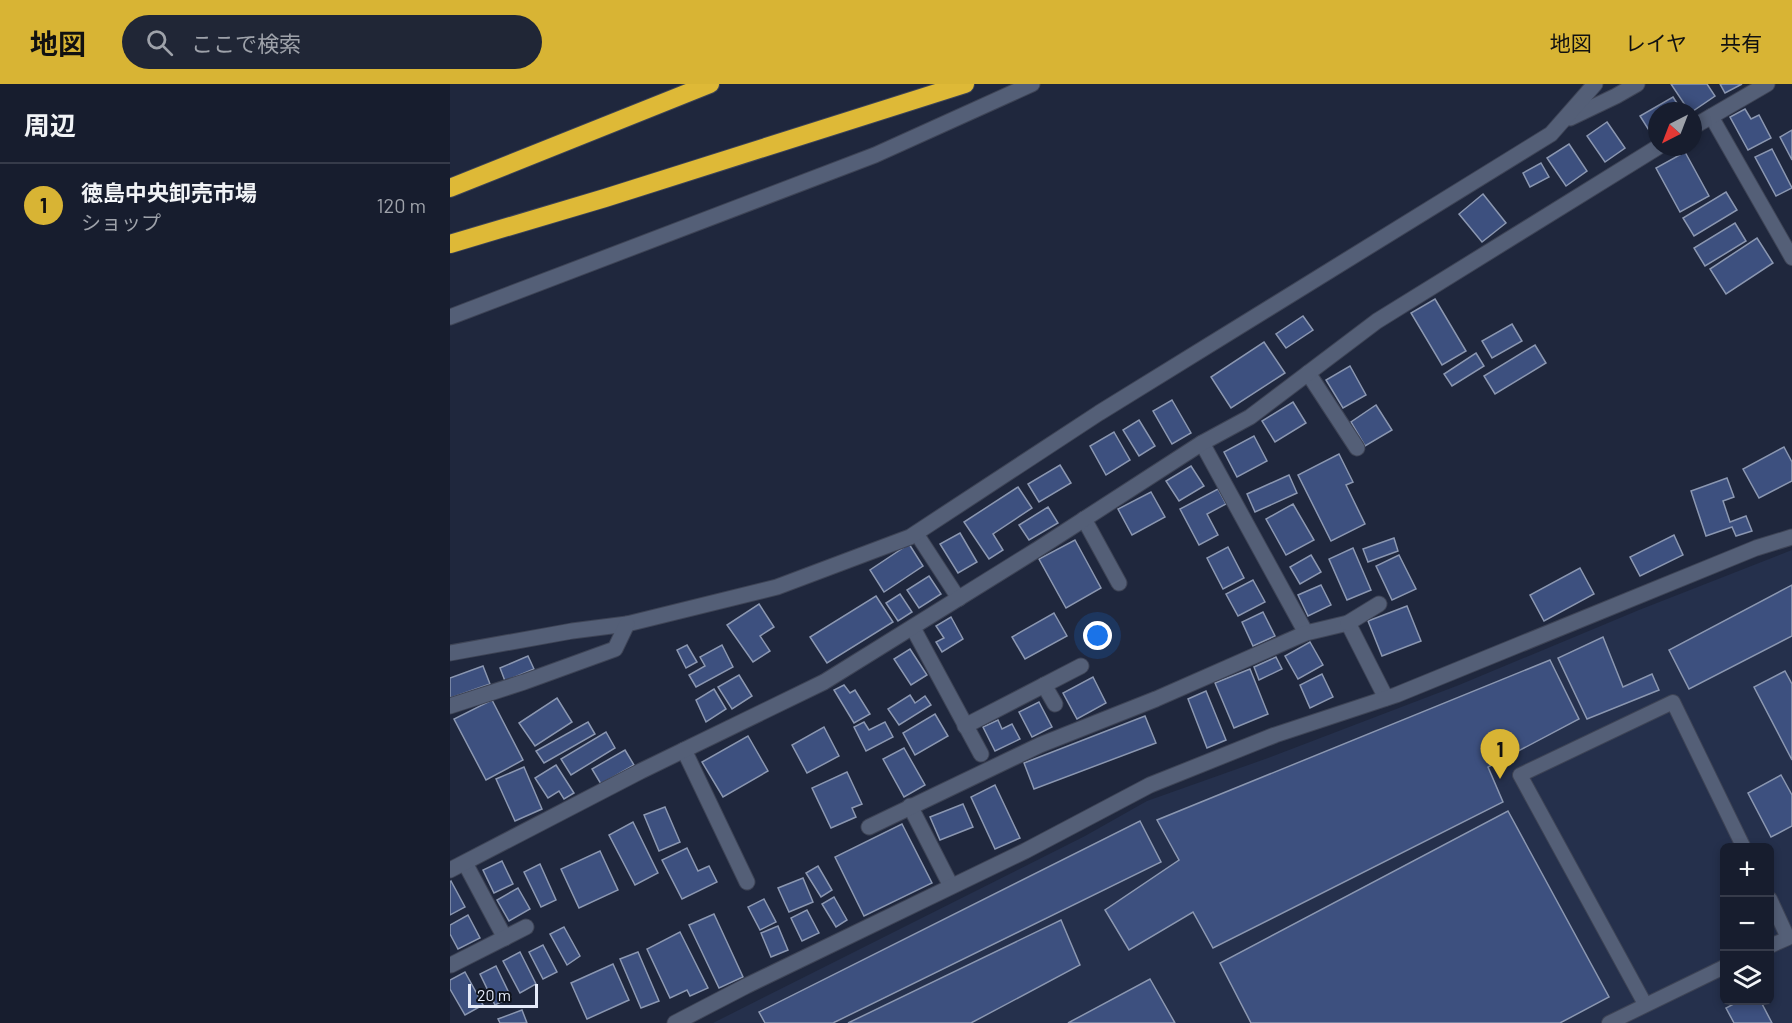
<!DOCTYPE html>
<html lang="ja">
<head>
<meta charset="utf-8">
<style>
	:root { --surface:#171d2e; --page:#202636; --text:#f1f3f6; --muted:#9ea2aa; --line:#363b4a; --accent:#d8b434 }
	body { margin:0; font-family:Barlow,"Noto Sans JP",sans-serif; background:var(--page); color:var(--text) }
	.controls { position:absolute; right:18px; bottom:18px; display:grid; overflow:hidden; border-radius:9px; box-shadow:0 3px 9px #0003 }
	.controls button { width:54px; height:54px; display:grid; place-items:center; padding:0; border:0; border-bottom:2px solid var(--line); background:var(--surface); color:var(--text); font:30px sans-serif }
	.compass { position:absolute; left:1198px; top:18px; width:54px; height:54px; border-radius:50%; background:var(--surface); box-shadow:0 3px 9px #0003; rotate:222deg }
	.scale { position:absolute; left:18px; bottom:15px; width:70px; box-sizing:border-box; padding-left:6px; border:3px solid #e4eaf9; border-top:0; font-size:16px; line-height:21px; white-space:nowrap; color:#e4eaf9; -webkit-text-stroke:4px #0d111a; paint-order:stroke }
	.you { position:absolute; left:648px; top:552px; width:21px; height:21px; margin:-15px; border:4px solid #fff; border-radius:50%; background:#1a73e8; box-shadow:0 0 0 9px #1a73e833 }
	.badge { display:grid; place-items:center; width:39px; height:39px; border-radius:50%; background:var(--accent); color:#111; font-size:20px; font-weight:700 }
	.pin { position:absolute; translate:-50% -50px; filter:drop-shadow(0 2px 3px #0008) }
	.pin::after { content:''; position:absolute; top:32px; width:21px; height:18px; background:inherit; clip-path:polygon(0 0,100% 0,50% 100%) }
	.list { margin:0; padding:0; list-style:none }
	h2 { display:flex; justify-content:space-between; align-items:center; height:78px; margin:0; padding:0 24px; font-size:26px }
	h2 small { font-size:20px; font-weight:400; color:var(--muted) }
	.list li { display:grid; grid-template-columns:39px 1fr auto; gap:18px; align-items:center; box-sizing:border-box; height:84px; padding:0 24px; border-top:2px solid var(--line) }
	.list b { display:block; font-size:22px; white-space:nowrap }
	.list p { margin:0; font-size:20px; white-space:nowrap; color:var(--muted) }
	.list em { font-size:20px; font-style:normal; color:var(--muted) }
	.icon { flex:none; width:33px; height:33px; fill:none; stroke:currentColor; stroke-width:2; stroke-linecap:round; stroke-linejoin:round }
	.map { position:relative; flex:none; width:1342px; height:939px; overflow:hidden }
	header { display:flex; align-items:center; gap:36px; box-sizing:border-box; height:84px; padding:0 30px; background:var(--accent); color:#111 }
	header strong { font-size:28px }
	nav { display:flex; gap:33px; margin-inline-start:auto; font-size:21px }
	.search { width:420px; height:54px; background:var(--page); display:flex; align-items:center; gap:15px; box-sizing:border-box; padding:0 21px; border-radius:33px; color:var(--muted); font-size:22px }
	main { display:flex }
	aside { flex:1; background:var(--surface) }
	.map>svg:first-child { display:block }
	.built { fill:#25304c; fill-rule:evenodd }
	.building { fill:#3d507f; stroke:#8b97b1; stroke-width:1.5 }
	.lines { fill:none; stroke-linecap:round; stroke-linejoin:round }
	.service-casing { stroke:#3e4456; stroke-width:16 }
	.minor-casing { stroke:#3e4456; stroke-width:17 }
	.tertiary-casing { stroke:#3e4456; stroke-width:17 }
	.motorway-casing { stroke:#3e4456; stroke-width:20 }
	.service { stroke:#545f77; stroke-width:14 }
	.minor { stroke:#545f77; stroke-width:15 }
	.tertiary { stroke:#545f77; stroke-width:15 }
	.motorway { stroke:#deb937; stroke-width:18 }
</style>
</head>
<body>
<header>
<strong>地図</strong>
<div class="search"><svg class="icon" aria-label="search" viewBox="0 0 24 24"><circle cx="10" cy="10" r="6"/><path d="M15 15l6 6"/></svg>ここで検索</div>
<nav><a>地図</a><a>レイヤ</a><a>共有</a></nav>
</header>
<main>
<aside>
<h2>周辺<small></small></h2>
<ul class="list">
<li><span class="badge">1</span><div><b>徳島中央卸売市場</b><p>ショップ</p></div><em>120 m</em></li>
</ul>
</aside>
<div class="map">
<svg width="1342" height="939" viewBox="0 0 1342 939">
	<rect width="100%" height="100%" fill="#1f273d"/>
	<path class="built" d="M1342,466V939H263L635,752L697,717L818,674L1009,601L1189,526ZM1274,764H1320V916H1274Z"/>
	<g class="building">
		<polygon points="1221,0 1257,0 1265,12 1243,27 1239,27"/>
		<polygon points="1270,0 1292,0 1275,9"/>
		<polygon points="1223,13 1232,27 1207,27 1207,48 1202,51 1190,32"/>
		<polygon points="1295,25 1301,35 1309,31 1321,54 1298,66 1280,33"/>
		<polygon points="1157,38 1175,64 1155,78 1137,52"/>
		<polygon points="1342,46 1342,76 1330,53"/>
		<polygon points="1119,60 1137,87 1116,102 1097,74"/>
		<polygon points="1322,65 1342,104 1326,112 1305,73"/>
		<polygon points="1235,68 1259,112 1230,128 1206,84"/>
		<polygon points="1091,79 1099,93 1080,103 1073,89"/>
		<polygon points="1276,108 1287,126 1244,152 1233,134"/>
		<polygon points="1033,110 1056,139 1032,158 1009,130"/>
		<polygon points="1285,139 1296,157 1255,182 1244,164"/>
		<polygon points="1307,154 1323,179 1276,210 1260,185"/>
		<polygon points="985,215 1016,267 992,281 961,229"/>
		<polygon points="853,232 863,246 836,264 826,250"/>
		<polygon points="1062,240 1072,257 1042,274 1032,257"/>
		<polygon points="814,258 835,289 781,324 761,293"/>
		<polygon points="1085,261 1096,279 1045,310 1034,292"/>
		<polygon points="1026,269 1034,282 1002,302 994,290"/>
		<polygon points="900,282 916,311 893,324 876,296"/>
		<polygon points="722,316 741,349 722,360 703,327"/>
		<polygon points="843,318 856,339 825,358 812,337"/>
		<polygon points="926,321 942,346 915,362 901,338"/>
		<polygon points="689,336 705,362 689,372 673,346"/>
		<polygon points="664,348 680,376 656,391 640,362"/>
		<polygon points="804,352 817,377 787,393 774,368"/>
		<polygon points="1334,363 1342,378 1342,397 1309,414 1293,385"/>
		<polygon points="889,370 903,398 896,401 915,440 881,457 848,391"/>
		<polygon points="610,381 621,399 589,418 578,400"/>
		<polygon points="741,382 754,402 729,417 716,397"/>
		<polygon points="839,391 847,409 805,428 797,410"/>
		<polygon points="1277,394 1284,413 1273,417 1280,438 1296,432 1302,447 1286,452 1282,443 1256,452 1241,407"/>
		<polygon points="568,403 582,424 543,450 553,466 539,475 514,438"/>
		<polygon points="768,405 776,420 757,430 768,451 749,461 730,425"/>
		<polygon points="701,408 715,433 682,451 668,425"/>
		<polygon points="843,420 864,456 836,471 816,435"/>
		<polygon points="598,423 608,439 579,456 569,441"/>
		<polygon points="510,449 527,478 508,489 490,460"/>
		<polygon points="1224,451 1233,471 1190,492 1180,473"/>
		<polygon points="944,454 948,467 918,478 913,465"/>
		<polygon points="625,456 651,504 616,524 589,475"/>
		<polygon points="459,460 473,482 434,508 420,486"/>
		<polygon points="778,463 794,494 773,505 757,474"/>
		<polygon points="903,464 921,506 897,516 879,475"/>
		<polygon points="861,471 871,488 850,500 840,483"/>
		<polygon points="949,471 966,505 942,516 926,482"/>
		<polygon points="1130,484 1144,510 1094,537 1080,511"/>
		<polygon points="479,492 491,510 469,524 457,506"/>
		<polygon points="803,496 815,518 788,532 776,510"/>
		<polygon points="871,501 881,521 858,532 848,511"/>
		<polygon points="1342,501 1342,552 1239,605 1219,566"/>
		<polygon points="450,510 462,528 448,537 436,519"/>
		<polygon points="426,512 443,538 377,579 360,553"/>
		<polygon points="309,520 324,543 310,552 320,567 303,578 277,541"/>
		<polygon points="957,522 971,557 932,572 918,537"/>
		<polygon points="813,528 825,552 803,562 792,538"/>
		<polygon points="604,529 617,552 575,575 562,553"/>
		<polygon points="501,533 513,555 492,568 486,558 494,554 486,542"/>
		<polygon points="1153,553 1173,603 1202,590 1209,606 1137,635 1108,574"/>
		<polygon points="860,558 873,581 848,595 835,572"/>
		<polygon points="237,561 247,578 236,584 227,566"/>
		<polygon points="272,561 283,583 246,603 239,591 255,582 250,573"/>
		<polygon points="460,565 477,591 461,601 444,575"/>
		<polygon points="78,572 84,585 55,597 50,584"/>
		<polygon points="826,573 832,585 809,596 804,583"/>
		<polygon points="1100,576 1129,635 1038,683 1053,718 763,864 743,828 679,866 655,826 729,776 707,736"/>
		<polygon points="33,582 40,600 0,614 0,594"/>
		<polygon points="800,585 818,630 784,644 765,599"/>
		<polygon points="1335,587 1342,600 1342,676 1304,603"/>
		<polygon points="872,590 883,613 860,624 850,601"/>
		<polygon points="289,591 302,612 282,625 268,603"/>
		<polygon points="643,593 656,619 627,635 613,609"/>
		<polygon points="394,601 400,609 405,606 420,630 404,639 384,606"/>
		<polygon points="264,605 276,625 256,638 246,616"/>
		<polygon points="756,607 776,656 757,664 738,615"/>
		<polygon points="460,611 465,619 475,612 481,621 449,641 438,625"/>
		<polygon points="107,614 122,638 85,662 69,639"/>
		<polygon points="42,616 73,676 36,696 4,635"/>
		<polygon points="589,618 602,643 582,653 569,628"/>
		<polygon points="485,630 498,652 465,671 453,649"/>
		<polygon points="695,632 706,659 584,705 574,679"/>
		<polygon points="548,636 552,645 562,640 570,655 545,667 533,643"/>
		<polygon points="138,638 145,650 94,679 86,667"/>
		<polygon points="414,638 419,646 435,638 443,653 416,667 404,643"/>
		<polygon points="374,643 389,672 357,689 342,661"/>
		<polygon points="156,648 165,664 121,691 111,675"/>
		<polygon points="298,652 318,687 273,713 252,678"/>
		<polygon points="454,664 475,701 454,713 433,675"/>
		<polygon points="175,666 184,681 151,700 142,685"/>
		<polygon points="106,681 124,709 114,715 109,707 98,714 85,694"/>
		<polygon points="74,683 92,725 65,737 46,695"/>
		<polygon points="397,688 412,720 402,724 406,733 381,744 362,704"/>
		<polygon points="1331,691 1342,711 1342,742 1321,753 1298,709"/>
		<polygon points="545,701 570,754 545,765 521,713"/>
		<polygon points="513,720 523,743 490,756 480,733"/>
		<polygon points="215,723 230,758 209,767 194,731"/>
		<polygon points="1058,727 1159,913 1110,939 801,939 770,879"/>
		<polygon points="690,737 711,778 383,939 315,939 309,928"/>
		<polygon points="183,738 208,789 185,801 159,751"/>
		<polygon points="452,740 482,799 414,832 385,773"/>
		<polygon points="237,764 248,787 259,782 267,798 232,815 212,776"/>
		<polygon points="150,767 168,806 129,824 111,785"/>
		<polygon points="52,777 63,800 44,809 33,786"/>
		<polygon points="90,780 106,816 91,823 74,788"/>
		<polygon points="368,782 382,806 371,813 356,789"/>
		<polygon points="353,794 363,818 339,828 328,804"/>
		<polygon points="1,797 15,823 0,831 0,798"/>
		<polygon points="68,804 80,825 59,837 47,816"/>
		<polygon points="384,813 397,836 386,843 372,820"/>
		<polygon points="314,815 326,838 310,846 298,823"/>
		<polygon points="357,826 369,849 352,857 341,834"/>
		<polygon points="264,830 293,893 269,904 239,841"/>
		<polygon points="18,831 30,854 8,865 0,850 0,841"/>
		<polygon points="611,836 630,881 521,939 398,939"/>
		<polygon points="328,842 338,866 321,873 311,849"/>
		<polygon points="114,843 130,872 117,881 100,850"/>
		<polygon points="230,848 258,904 240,912 237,906 220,914 197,865"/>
		<polygon points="93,861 107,888 93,895 79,868"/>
		<polygon points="70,868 86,900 70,909 53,877"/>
		<polygon points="188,868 209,917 191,924 170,875"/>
		<polygon points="163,880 179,916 137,935 121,899"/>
		<polygon points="46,882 61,913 45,921 30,890"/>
		<polygon points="15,888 33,921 15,931 0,905 0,896"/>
		<polygon points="700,895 725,939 618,939"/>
		<polygon points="1291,916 1310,916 1322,939 1284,939 1276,924"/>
		<polygon points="72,926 77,939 50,939 48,935"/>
	</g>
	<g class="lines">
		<g class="service-casing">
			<g id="service">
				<polyline points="1261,32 1342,174"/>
				<polyline points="466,449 509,515"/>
				<polyline points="1320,815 1338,854 1320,862"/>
				<polyline points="1195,920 1070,691 1223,618 1294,764"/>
				<polyline points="1159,939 1274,883"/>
			</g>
		</g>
		<g class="minor-casing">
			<g id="minor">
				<polyline points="1120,34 1166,12 1187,0"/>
				<polyline points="1243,43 1317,0"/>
				<polyline points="858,289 907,364"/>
				<polyline points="752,359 856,549 898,539 936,614"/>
				<polyline points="634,435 669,499"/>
				<polyline points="898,539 929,520"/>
				<polyline points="463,544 531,670"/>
				<polyline points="0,569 122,547 177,540 327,503 460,453 649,329 1101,50 1145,0"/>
				<polyline points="594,601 605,620"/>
				<polyline points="0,622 74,598 165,565 177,540"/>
				<polyline points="515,642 631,582"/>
				<polyline points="234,666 297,798"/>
				<polyline points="460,722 501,802"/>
				<polyline points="419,743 590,661 706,615 856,549"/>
				<polyline points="15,779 55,854"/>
				<polyline points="0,786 191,687 374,598 588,465 752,359 800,333 927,237 1208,63"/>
				<polyline points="1,881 76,843"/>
				<polyline points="225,939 296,902 575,767 700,701 825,651 946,611 1306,464 1342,453"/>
			</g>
		</g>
		<g class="tertiary-casing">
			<polyline id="tertiary" points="0,233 425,71 582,0"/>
		</g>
		<g class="motorway-casing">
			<g id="motorway">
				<polyline points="0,104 260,0"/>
				<polyline points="0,160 155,114 515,0"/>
			</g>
		</g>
		<use href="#service" class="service"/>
		<use href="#minor" class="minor"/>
		<use href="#tertiary" class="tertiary"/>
		<use href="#motorway" class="motorway"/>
	</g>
</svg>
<div class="controls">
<button>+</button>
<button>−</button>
<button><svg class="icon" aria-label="layers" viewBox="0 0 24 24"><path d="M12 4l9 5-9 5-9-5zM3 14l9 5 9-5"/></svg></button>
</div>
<svg class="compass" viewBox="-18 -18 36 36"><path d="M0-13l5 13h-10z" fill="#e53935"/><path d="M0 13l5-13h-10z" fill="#9ea2aa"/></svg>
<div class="scale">20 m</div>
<div class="you"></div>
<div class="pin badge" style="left:1050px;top:695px">1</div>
</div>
</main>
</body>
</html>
